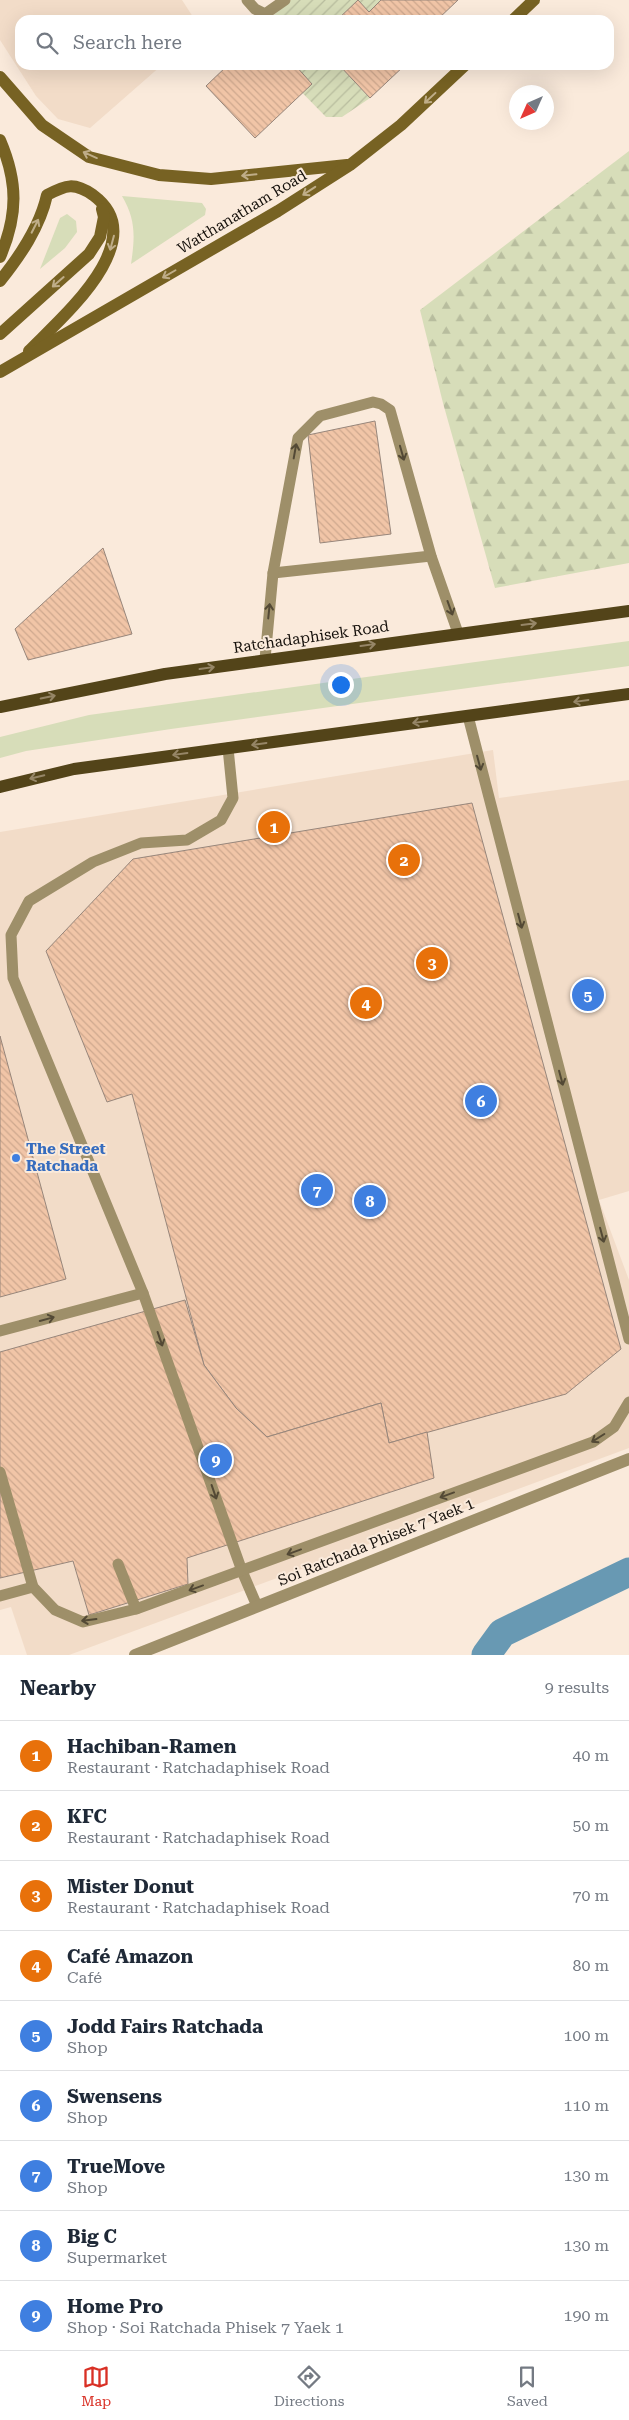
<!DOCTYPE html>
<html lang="en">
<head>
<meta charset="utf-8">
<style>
	:root { --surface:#fff; --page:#f2f2f3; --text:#1f2937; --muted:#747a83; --line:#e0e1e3; --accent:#d93025 }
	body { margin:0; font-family:"Roboto Serif",serif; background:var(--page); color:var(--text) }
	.compass { position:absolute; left:509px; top:85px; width:45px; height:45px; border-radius:50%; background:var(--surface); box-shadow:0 5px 20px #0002; rotate:225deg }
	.you { position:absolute; left:340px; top:684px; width:18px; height:18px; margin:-12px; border:4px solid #fff; border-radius:50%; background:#1a73e8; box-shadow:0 0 0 8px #1a73e833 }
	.badge { display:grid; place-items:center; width:32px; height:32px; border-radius:50%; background:var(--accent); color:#fff; font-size:16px; font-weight:700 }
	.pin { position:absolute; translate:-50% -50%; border:2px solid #fff; box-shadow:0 1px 5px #0006 }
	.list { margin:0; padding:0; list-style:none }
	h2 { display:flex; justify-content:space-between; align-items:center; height:65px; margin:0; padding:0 20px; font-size:21px }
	h2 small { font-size:16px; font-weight:400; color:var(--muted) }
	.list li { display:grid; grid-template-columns:32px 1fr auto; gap:15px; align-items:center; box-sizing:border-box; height:70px; padding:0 20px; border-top:1px solid var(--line) }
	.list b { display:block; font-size:19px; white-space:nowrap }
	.list p { margin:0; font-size:16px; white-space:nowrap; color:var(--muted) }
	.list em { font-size:16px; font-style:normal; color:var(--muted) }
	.icon { flex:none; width:28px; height:28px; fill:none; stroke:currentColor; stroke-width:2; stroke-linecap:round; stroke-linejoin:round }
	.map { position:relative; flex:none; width:629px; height:1655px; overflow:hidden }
	.search { position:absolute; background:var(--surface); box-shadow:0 5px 20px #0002; left:15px; right:15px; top:15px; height:55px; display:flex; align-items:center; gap:12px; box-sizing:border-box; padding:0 18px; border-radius:15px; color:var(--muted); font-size:19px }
	.sheet { height:695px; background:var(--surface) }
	nav { display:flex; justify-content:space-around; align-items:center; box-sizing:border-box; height:70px; border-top:1px solid var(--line); background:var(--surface); font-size:14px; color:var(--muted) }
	nav a { display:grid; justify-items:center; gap:2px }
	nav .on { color:var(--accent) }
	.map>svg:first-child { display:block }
	.built { fill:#f2dcc8 }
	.grass { fill:#d7ddb9 }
	.forest { fill:url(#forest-firs) }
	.garden { fill:url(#garden-furrows) }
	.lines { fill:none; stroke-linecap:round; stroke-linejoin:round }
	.canal { stroke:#6899b3; stroke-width:29 }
	.building { fill:url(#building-back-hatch); stroke:#97867b }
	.lane { stroke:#9e8f69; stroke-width:11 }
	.street { stroke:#9e8f69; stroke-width:12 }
	.secondary { stroke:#776223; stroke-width:12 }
	.primary { stroke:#534419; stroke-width:12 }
	.oneway { stroke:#bfad88 }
	.oneway2 { stroke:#534935 }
	.oneway3 { stroke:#968667 }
	.shop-dot { fill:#3f7fe0; stroke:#faeadb; stroke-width:2 }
	.labels { text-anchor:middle; stroke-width:4; stroke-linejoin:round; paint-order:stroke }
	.street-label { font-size:15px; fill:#15100b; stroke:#faeadb }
	.shop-label { font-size:15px; font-weight:bold; fill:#366cbe; stroke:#faeadb; text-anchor:start }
</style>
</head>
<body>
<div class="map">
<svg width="629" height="1655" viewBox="0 0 629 1655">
	<defs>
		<pattern id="forest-firs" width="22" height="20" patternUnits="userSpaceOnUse" patternTransform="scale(1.25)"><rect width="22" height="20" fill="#d7ddb9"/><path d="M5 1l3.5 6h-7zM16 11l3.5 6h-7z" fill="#b8bd9e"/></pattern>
		<pattern id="garden-furrows" width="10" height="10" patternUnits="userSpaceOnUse" patternTransform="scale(1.25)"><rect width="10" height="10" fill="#d7ddb9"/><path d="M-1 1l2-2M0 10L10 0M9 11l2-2" fill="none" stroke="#b8bd9e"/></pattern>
		<pattern id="building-back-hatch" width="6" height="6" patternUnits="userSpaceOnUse" patternTransform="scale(1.25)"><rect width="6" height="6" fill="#f1c5a7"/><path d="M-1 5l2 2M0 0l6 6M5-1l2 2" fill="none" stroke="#cea88e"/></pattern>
	</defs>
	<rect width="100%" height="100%" fill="#faeadb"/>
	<g class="built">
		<polygon points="0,0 182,0 195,20 20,20 20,65 162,65 90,128 58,119 36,96 0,40"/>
		<polygon points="493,750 499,798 629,780 629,1191 599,1200 629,1280 629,1448 69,1655 27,1655 11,1607 0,1610 0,832"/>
	</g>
	<g class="grass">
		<path d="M122,196L202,203L206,209L205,215L131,264C135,237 136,220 122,196Z"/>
		<polygon points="67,214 76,221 77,232 65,248 40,269 60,218"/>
		<polygon points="629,641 629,666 171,729 26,751 0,758 0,737 89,715"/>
	</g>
	<polygon class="forest" points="629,151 629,563 495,588 443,403 420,310"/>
	<g class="garden">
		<polygon points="291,0 381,0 369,12 337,20 268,20"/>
		<polygon points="275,65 339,65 370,98 342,117 326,117"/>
	</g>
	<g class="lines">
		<polyline class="canal" points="486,1655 502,1633 629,1572"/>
	</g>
	<g class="building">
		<polygon points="358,0 369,12 381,0 458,0 437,20 337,20"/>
		<polygon points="228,65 295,65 312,84 255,138 206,86"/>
		<polygon points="339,65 405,65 370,98"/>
		<polygon points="375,421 391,534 320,543 308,435"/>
		<polygon points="103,548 132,634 28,660 15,629"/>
		<polygon points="472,803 621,1349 566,1394 389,1443 381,1403 267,1437 236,1408 204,1365 132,1094 107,1102 46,951 133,859"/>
		<polygon points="0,1036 66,1279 0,1297"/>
		<polygon points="185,1300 204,1365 236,1408 267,1437 381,1403 389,1443 427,1432 434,1478 187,1558 188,1584 89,1615 73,1561 0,1578 0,1352"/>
	</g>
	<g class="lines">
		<g class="lane">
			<polyline points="247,0 255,9 265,14 285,0"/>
			<polyline points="273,573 431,556"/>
			<polyline points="265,659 273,573 298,438 320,416 373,402 381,404 390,410 431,556 458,633"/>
			<polyline points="468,716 629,1339"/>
			<polyline points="228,748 233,798 221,820 187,840 141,843 93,862 29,901 11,935 13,978 143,1293 242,1571 257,1606"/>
			<polyline points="0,1331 143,1293"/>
			<polyline points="0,1472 33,1587 55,1610 83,1622 136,1609 593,1442 614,1427 629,1402"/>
			<polyline points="118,1564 136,1609"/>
			<polyline points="0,1596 33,1587"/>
		</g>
		<polyline class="street" points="135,1655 629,1459"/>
		<g class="secondary">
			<polyline points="513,20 534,0"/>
			<polyline points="0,77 42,125 89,157 159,175 211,179 347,165"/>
			<path d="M0,140C18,182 18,215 0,257"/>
			<path d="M0,281C20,256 40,227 47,195C66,185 74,182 93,195C154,240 61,318 29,351"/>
			<polyline points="0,334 89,254 100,237 104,217 102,209"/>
			<polyline points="0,372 278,211 350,165 401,125 465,65"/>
		</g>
		<g class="primary">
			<polyline points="0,707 165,674 629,611"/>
			<polyline points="0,787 74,769 629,694"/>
		</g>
	</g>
	<defs><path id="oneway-shaft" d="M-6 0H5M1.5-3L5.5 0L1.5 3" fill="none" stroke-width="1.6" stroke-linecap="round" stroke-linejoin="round" transform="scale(1.25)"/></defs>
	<g class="oneway">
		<use href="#oneway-shaft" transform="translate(430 98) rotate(137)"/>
		<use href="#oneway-shaft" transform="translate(90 155) rotate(-156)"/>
		<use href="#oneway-shaft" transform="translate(249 175) rotate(174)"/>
		<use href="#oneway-shaft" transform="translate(309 191) rotate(147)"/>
		<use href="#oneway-shaft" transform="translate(35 226) rotate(-63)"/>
		<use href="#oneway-shaft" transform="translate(112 243) rotate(105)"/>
		<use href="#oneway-shaft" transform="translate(169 274) rotate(150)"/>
		<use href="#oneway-shaft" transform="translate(58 282) rotate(139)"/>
	</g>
	<g class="oneway2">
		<use href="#oneway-shaft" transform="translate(295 451) rotate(-80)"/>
		<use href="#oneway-shaft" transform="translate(402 453) rotate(74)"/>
		<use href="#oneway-shaft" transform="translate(450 608) rotate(70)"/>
		<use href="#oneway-shaft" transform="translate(269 611) rotate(-84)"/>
		<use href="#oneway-shaft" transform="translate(479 763) rotate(75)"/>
		<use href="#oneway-shaft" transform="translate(520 921) rotate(75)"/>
		<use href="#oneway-shaft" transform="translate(561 1078) rotate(75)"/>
		<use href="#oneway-shaft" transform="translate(602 1235) rotate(75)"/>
		<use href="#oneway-shaft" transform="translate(47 1319) rotate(-15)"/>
		<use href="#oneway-shaft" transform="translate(160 1339) rotate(71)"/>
		<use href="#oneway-shaft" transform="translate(598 1438) rotate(148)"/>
		<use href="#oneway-shaft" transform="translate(214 1492) rotate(71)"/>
		<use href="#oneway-shaft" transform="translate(447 1495) rotate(160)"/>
		<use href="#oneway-shaft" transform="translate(294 1552) rotate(160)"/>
		<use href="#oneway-shaft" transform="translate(196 1588) rotate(160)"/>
		<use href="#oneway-shaft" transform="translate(89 1620) rotate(173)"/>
	</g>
	<g class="oneway3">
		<use href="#oneway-shaft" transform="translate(529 624) rotate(-7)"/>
		<use href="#oneway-shaft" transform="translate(368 645) rotate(-8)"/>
		<use href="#oneway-shaft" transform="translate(207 668) rotate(-8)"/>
		<use href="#oneway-shaft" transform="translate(48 697) rotate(-12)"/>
		<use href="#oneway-shaft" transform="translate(581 701) rotate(172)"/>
		<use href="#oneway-shaft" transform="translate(420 722) rotate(172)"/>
		<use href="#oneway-shaft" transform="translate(259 744) rotate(172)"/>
		<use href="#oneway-shaft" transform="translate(180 754) rotate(172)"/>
		<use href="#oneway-shaft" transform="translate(37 777) rotate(167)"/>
	</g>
	<circle class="shop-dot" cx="16" cy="1158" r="5"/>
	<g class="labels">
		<g class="street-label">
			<text transform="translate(242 212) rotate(-31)" y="5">Watthanatham Road</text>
			<text transform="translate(311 637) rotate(-8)" y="5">Ratchadaphisek Road</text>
			<text transform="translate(376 1542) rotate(-22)" y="5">Soi Ratchada Phisek 7 Yaek 1</text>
		</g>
		<g class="shop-label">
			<text x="26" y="1154">The Street<tspan x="26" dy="17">Ratchada</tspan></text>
		</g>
	</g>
</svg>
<svg class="compass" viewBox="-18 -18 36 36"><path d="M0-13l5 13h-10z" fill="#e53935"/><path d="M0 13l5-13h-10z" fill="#747a83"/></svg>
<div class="you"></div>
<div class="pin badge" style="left:274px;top:827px;background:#e8710a">1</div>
<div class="pin badge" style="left:404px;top:860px;background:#e8710a">2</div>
<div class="pin badge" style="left:432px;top:963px;background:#e8710a">3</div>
<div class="pin badge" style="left:366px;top:1003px;background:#e8710a">4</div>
<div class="pin badge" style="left:588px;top:995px;background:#3f7fe0">5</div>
<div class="pin badge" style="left:481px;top:1101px;background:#3f7fe0">6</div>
<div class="pin badge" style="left:317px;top:1190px;background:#3f7fe0">7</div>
<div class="pin badge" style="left:370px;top:1201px;background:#3f7fe0">8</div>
<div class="pin badge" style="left:216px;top:1460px;background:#3f7fe0">9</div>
<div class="search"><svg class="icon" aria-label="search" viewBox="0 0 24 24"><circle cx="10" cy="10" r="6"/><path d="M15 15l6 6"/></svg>Search here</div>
</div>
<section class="sheet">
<h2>Nearby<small>9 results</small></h2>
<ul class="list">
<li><span class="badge" style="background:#e8710a">1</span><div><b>Hachiban-Ramen</b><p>Restaurant · Ratchadaphisek Road</p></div><em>40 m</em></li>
<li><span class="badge" style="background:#e8710a">2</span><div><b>KFC</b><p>Restaurant · Ratchadaphisek Road</p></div><em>50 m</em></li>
<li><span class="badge" style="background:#e8710a">3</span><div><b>Mister Donut</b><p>Restaurant · Ratchadaphisek Road</p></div><em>70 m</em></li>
<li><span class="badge" style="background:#e8710a">4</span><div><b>Café Amazon</b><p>Café</p></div><em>80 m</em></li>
<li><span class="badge" style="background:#3f7fe0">5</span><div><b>Jodd Fairs Ratchada</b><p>Shop</p></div><em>100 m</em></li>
<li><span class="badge" style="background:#3f7fe0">6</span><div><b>Swensens</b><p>Shop</p></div><em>110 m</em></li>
<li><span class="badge" style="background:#3f7fe0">7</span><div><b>TrueMove</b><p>Shop</p></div><em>130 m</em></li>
<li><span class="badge" style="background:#3f7fe0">8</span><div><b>Big C</b><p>Supermarket</p></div><em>130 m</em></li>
<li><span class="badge" style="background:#3f7fe0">9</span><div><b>Home Pro</b><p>Shop · Soi Ratchada Phisek 7 Yaek 1</p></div><em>190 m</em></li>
</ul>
</section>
<nav>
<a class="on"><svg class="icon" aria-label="map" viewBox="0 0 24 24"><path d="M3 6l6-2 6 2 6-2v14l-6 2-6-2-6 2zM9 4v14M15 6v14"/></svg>Map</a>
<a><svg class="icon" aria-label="directions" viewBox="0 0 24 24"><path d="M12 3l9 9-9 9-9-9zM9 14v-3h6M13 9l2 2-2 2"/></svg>Directions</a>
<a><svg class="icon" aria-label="saved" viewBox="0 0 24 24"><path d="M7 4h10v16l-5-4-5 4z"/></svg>Saved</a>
</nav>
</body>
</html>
